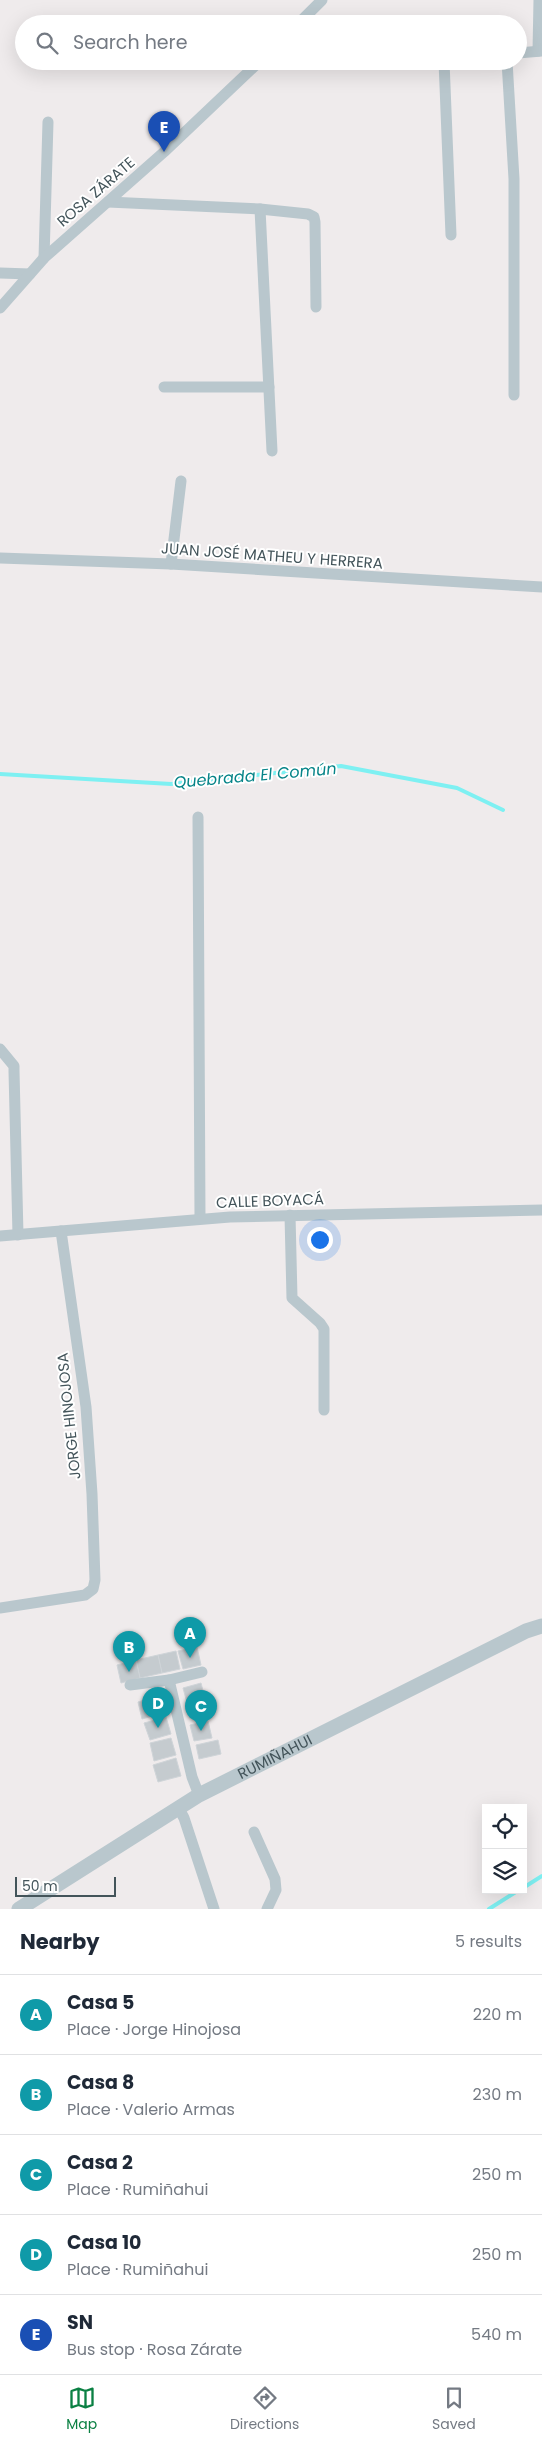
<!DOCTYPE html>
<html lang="en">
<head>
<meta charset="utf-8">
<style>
	:root { --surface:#fff; --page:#f6f6f7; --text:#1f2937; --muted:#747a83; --line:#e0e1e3; --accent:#0b8043 }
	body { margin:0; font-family:Poppins,sans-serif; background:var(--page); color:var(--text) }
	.controls { position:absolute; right:15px; bottom:15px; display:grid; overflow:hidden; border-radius:0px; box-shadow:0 5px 20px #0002 }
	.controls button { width:45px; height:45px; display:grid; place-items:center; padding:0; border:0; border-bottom:1px solid var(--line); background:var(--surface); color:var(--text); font:25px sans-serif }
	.scale { position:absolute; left:15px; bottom:12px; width:101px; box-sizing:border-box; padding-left:5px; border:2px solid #43545a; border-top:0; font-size:14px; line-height:18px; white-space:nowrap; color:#43545a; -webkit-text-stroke:4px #fff; paint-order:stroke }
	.you { position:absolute; left:319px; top:1239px; width:18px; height:18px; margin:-12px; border:4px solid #fff; border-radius:50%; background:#1a73e8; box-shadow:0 0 0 8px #1a73e833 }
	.badge { display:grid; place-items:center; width:32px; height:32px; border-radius:50%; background:var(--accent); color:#fff; font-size:16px; font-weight:700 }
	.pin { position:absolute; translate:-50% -41px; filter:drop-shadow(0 1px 2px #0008) }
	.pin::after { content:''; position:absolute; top:26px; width:18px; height:15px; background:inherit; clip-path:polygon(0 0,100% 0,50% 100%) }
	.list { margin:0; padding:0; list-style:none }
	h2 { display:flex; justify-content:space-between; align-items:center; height:65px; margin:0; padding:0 20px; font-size:21px }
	h2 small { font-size:16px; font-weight:400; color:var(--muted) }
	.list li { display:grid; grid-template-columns:32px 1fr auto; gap:15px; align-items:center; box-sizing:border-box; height:80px; padding:0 20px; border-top:1px solid var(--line) }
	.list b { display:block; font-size:19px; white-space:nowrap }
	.list p { margin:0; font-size:16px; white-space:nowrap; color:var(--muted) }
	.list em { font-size:16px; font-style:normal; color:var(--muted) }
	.icon { flex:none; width:28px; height:28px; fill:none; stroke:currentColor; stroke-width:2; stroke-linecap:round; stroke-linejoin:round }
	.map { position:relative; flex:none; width:542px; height:1909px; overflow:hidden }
	.search { position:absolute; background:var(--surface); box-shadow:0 5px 20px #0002; left:15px; right:15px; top:15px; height:55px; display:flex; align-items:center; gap:12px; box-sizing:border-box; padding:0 18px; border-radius:28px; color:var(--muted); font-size:19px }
	.sheet { height:465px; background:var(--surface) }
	nav { display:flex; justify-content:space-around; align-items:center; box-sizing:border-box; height:70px; border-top:1px solid var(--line); background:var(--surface); font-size:14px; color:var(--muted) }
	nav a { display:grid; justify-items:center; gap:2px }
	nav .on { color:var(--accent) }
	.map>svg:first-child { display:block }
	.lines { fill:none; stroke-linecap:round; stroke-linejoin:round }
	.stream { stroke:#7ef0f2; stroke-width:4 }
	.building { fill:#c5cbcf; stroke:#cfd4d8 }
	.minor { stroke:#b9c7cd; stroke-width:11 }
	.tertiary { stroke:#b9c7cd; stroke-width:15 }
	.labels { text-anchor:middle; stroke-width:4; stroke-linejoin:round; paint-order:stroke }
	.street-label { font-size:15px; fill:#43545a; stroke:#fff }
	.water-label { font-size:16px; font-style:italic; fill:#068488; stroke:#fff }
</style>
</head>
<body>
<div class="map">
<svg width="542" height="1909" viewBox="0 0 542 1909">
	<rect width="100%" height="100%" fill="#efebec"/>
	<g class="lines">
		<g class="stream">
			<polyline points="0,774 171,784 341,766 457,788 503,810"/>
			<polyline points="523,1888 542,1876"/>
			<polyline points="489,1909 519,1890"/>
		</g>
	</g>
	<g class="building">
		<polygon points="197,1647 201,1665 183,1669 178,1651"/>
		<polygon points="176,1651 180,1669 162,1673 158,1655"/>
		<polygon points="158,1655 162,1673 140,1678 136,1660"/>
		<polygon points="136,1660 140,1678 121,1683 117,1665"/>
		<polygon points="201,1683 205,1698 187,1703 183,1688"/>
		<polygon points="162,1694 167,1712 142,1719 138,1702"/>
		<polygon points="203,1699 207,1713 190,1718 187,1703"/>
		<polygon points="166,1717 171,1734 150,1740 144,1723"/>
		<polygon points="208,1721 212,1738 194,1741 190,1725"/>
		<polygon points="171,1738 176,1755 154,1761 150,1743"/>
		<polygon points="218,1740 221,1754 199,1759 196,1745"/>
		<polygon points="176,1758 181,1776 158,1782 153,1765"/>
	</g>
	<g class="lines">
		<g class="minor">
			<polyline points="298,24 322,0"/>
			<polyline points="538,51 539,0"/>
			<polyline points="518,53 542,51"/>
			<polyline points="444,61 451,235"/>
			<polyline points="507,61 514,179 514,395"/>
			<polyline points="258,63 296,61"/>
			<polyline points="108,202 260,209 308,214 314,217 315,222 316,307"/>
			<polyline points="260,209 272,451"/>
			<polyline points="44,258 48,122"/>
			<polyline points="0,273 30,274"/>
			<polyline points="0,308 44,258 164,152 260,61"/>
			<polyline points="164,387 269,387"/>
			<polyline points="0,558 171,564 542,587"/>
			<polyline points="171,564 181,481"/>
			<polyline points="198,817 200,1218"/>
			<polyline points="0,1049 14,1066 14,1071 18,1235"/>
			<polyline points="290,1215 292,1298 320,1323 324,1329 324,1410"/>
			<polyline points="0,1236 230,1217 542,1210"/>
			<polyline points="0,1608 85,1595 93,1589 95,1580 92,1494 86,1407 61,1231"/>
			<polyline points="169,1680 192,1777 199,1795"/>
			<polyline points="130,1685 169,1680 202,1672"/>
			<polyline points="178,1807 184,1818 214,1909"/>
			<polyline points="254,1832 275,1879 276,1890 267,1909"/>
		</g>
		<path class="tertiary" id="s1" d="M19,1909L199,1795L526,1631L542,1626"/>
	</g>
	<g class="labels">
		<g class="street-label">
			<text transform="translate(96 192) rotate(-41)" y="5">ROSA ZÁRATE</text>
			<text transform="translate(272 556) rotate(4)" y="5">JUAN JOSÉ MATHEU Y HERRERA</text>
			<text transform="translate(270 1201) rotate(-2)" y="5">CALLE BOYACÁ</text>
			<text transform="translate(69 1416) rotate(-96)" y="5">JORGE HINOJOSA</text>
			<text dy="5" stroke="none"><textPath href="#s1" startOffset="298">RUMIÑAHUI</textPath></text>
		</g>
		<g class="water-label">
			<text transform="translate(255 775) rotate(-5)" y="6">Quebrada El Común</text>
		</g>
	</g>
</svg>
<div class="controls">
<button><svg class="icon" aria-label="locate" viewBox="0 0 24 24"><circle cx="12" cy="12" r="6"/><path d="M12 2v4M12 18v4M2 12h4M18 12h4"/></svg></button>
<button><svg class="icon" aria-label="layers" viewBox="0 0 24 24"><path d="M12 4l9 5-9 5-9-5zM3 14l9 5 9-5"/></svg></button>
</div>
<div class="scale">50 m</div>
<div class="you"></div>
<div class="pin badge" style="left:190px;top:1658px;background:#0f9aa8">A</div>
<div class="pin badge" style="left:129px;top:1672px;background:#0f9aa8">B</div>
<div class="pin badge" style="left:201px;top:1731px;background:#0f9aa8">C</div>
<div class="pin badge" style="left:158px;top:1728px;background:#0f9aa8">D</div>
<div class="pin badge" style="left:164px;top:152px;background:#1a4fb4">E</div>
<div class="search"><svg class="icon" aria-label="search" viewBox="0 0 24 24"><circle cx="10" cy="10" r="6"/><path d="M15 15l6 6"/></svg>Search here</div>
</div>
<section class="sheet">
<h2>Nearby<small>5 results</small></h2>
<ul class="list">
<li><span class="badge" style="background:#0f9aa8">A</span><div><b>Casa 5</b><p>Place · Jorge Hinojosa</p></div><em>220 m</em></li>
<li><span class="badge" style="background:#0f9aa8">B</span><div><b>Casa 8</b><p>Place · Valerio Armas</p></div><em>230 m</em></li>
<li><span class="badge" style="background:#0f9aa8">C</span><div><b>Casa 2</b><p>Place · Rumiñahui</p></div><em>250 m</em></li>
<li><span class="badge" style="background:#0f9aa8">D</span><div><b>Casa 10</b><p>Place · Rumiñahui</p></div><em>250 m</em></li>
<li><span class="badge" style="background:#1a4fb4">E</span><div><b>SN</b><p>Bus stop · Rosa Zárate</p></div><em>540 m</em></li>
</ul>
</section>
<nav>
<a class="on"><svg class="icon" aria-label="map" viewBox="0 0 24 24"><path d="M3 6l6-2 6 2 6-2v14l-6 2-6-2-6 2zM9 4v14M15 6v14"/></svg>Map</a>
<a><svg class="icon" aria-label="directions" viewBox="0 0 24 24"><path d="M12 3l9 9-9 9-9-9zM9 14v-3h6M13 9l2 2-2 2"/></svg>Directions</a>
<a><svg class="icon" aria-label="saved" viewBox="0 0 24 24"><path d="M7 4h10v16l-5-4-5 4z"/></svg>Saved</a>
</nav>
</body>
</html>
